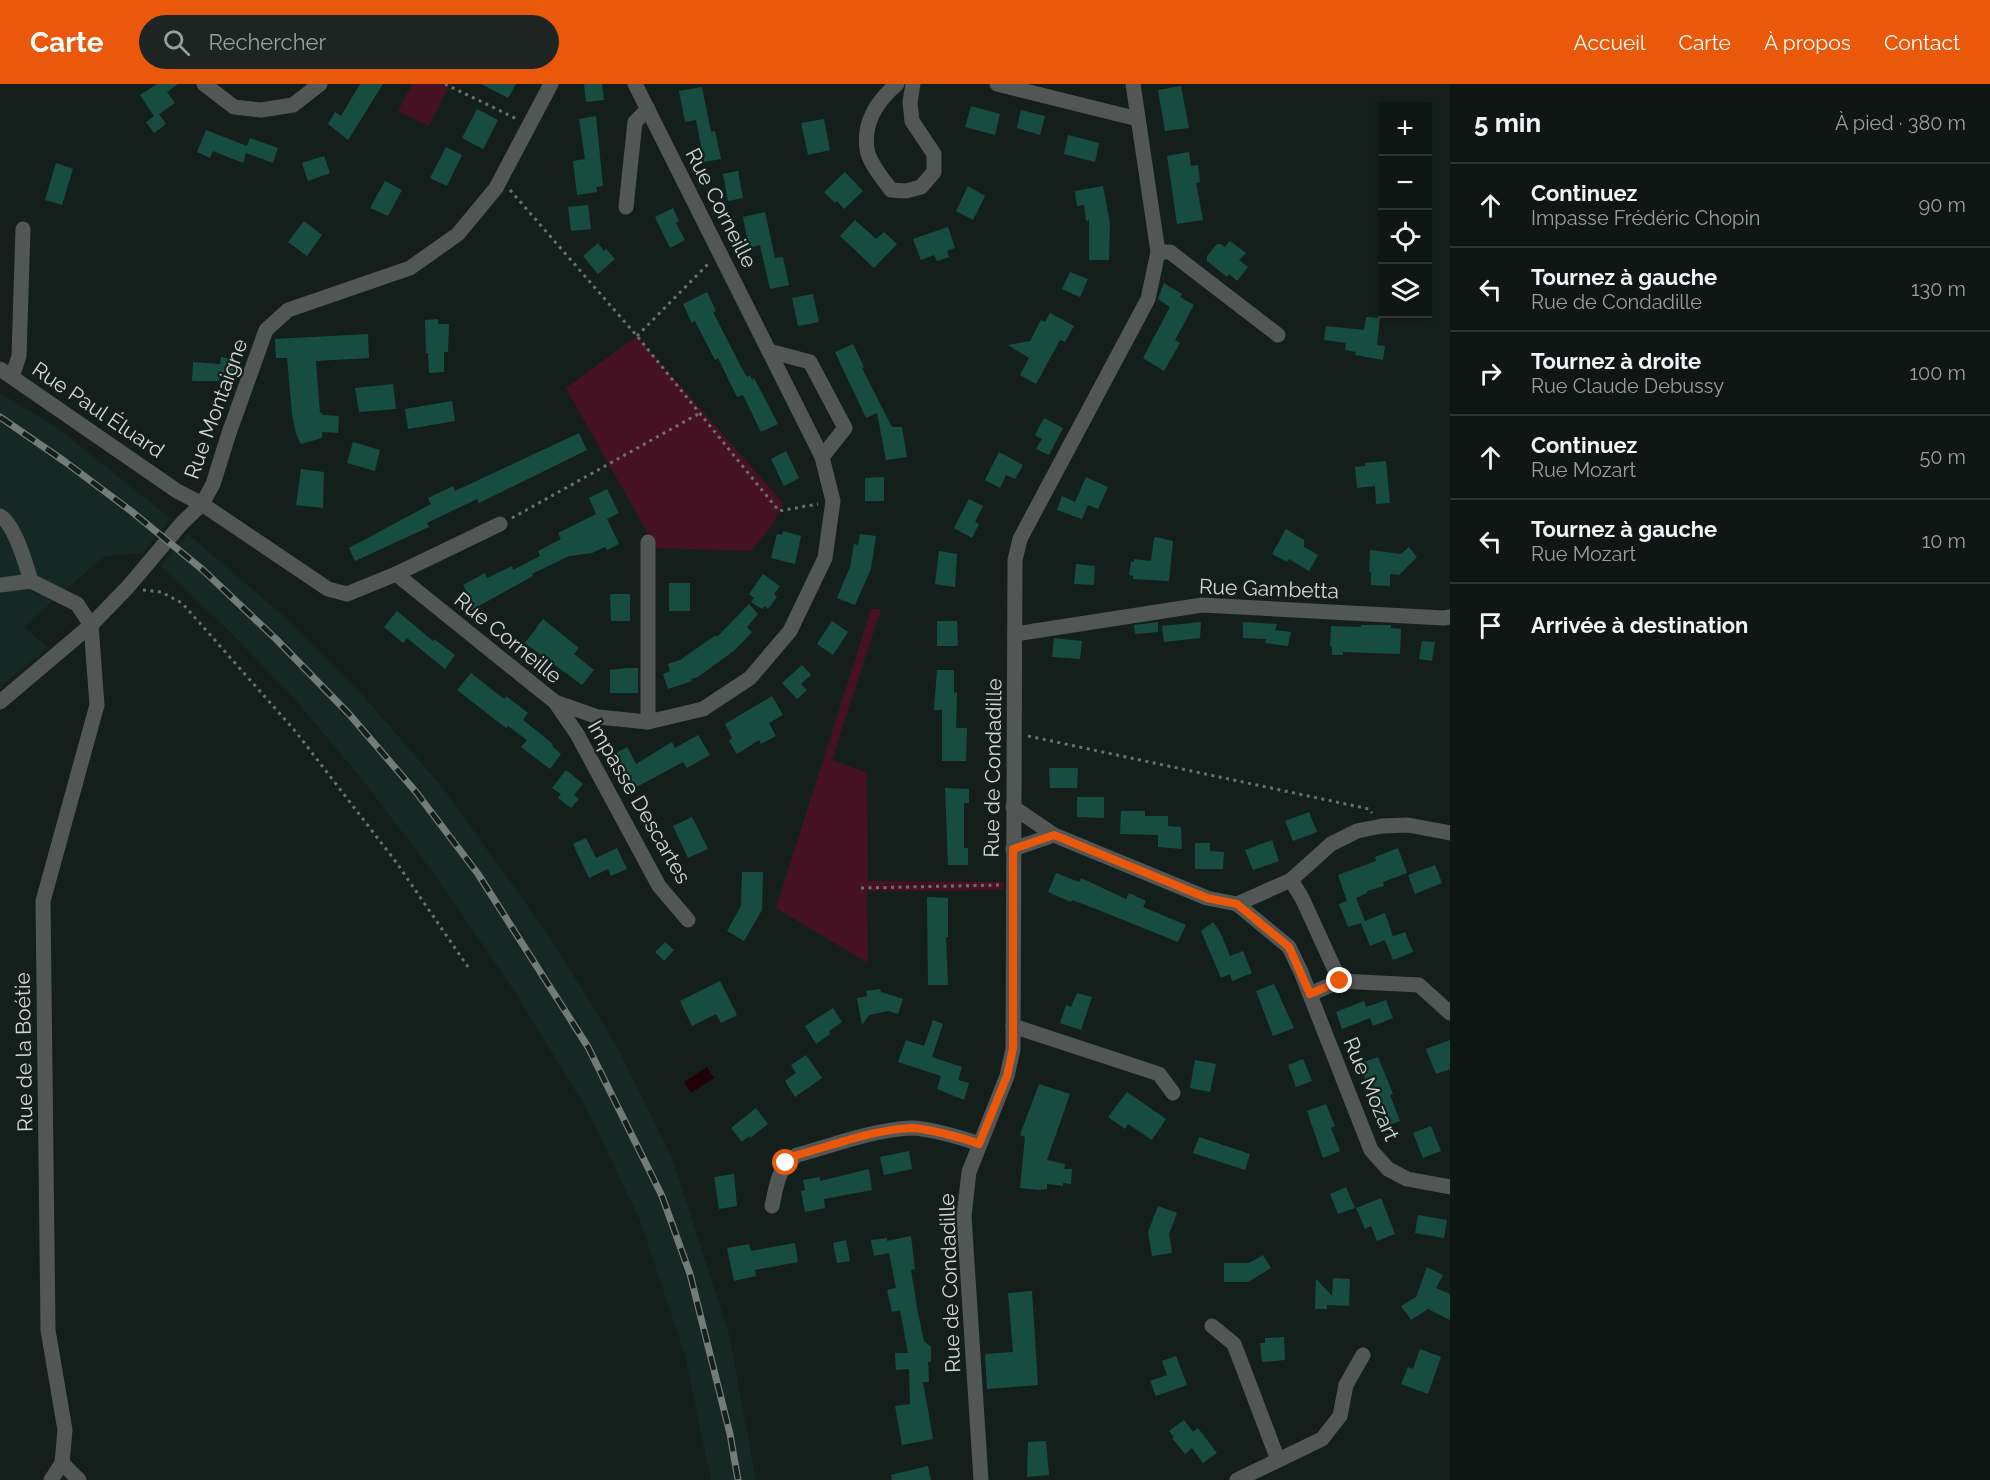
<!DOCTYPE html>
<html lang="fr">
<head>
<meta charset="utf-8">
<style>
	:root { --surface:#0f1715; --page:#1d2422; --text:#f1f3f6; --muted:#9b9fa0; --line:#2f3634; --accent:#ea580c }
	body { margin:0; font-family:Raleway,sans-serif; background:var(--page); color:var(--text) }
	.controls { position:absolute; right:18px; top:18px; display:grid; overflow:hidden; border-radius:0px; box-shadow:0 3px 9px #0003 }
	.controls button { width:54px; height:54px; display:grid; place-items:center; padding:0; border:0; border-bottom:2px solid var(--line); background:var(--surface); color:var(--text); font:30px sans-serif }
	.stop { position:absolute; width:18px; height:18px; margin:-14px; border:4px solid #ea580c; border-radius:50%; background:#fff }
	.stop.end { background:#ea580c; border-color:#fff; box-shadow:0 2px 6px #0008 }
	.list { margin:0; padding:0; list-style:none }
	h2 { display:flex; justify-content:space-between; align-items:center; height:78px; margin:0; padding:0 24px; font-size:26px }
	h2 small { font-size:20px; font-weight:400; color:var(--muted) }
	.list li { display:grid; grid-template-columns:39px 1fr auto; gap:18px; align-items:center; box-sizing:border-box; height:84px; padding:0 24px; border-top:2px solid var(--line) }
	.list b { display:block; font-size:22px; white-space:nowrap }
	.list p { margin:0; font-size:20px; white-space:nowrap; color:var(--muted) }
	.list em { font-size:20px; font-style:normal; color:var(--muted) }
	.icon { flex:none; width:33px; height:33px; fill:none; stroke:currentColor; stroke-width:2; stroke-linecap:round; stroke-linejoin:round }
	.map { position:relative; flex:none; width:1450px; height:1396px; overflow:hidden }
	header { display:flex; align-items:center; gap:36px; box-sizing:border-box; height:84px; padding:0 30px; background:var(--accent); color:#fff }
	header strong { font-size:28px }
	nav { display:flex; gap:33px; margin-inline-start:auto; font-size:21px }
	.search { width:420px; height:54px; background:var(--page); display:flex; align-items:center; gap:15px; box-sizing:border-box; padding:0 21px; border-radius:33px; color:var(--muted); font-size:22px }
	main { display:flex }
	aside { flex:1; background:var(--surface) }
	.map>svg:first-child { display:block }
	.built { fill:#152823 }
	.green { fill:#461122 }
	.water { fill:#200109 }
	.building { fill:#174d41 }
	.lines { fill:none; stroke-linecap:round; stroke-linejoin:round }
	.path { stroke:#67716e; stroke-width:3; stroke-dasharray:3 4.5; stroke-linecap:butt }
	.minor { stroke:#525756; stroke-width:15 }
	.rail-casing { stroke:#727c79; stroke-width:7 }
	.rail { stroke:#141f1c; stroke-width:4.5; stroke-dasharray:14; stroke-linecap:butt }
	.route { stroke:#ea580c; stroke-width:8 }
	.labels { text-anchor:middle; stroke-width:4.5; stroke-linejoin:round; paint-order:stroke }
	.street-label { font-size:21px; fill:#d1d9d6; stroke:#141f1c }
</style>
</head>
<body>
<header>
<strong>Carte</strong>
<div class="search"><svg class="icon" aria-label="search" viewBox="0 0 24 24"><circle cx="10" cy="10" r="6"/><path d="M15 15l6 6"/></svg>Rechercher</div>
<nav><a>Accueil</a><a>Carte</a><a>À propos</a><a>Contact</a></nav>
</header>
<main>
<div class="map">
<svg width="1450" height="1396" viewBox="0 0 1450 1396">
	<rect width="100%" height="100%" fill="#141f1c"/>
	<g class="built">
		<polygon points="0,309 56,343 171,435 142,469 104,472 24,543 48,564 0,603"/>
		<polygon points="188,450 280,529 365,614 443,704 549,852 614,957 672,1074 729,1250 756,1396 711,1396 685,1272 640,1136 586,1024 513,905 439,797 365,699 293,613 227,545 160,482"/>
	</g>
	<g class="green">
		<polygon points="412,0 450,0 429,42 398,27"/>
		<polygon points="637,252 783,419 772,441 751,467 656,464 566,304"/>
		<polygon points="871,525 881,525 832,676 867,689 868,797 1004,798 1002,806 867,807 868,879 776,824"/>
	</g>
	<polygon class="water" points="707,983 714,994 691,1009 684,998"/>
	<g class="building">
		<polygon points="157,0 178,0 167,8 175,19 159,30 166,40 154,49 146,38 154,32 140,11"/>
		<polygon points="360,0 383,0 348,56 328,40 335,28 341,32"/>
		<polygon points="481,0 516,0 508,14"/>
		<polygon points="584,0 602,0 604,16 586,18"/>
		<polygon points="1181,2 1189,44 1165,47 1158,6"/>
		<polygon points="702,3 711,48 715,47 721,75 704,78 696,36 685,38 679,7"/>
		<polygon points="971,22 1000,30 995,51 965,43"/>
		<polygon points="477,25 498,36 483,65 462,54"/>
		<polygon points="1021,26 1045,32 1040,51 1017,44"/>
		<polygon points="596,32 603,102 596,103 597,108 577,111 573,77 585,75 579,35"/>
		<polygon points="824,35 830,66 808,71 801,39"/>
		<polygon points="206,46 247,62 250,54 278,64 273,79 246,69 243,79 213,67 210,74 197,68"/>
		<polygon points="1068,51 1099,59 1095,78 1064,70"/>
		<polygon points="446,63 462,71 447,102 430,94"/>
		<polygon points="1189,68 1191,82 1198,81 1200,98 1196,99 1203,136 1177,140 1167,72"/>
		<polygon points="324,72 330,89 308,97 302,79"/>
		<polygon points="56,79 73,85 62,121 45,116"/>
		<polygon points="738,87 743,114 728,117 723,90"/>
		<polygon points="845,88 863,107 844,125 837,117 835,119 824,108"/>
		<polygon points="385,97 402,106 388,132 370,124"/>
		<polygon points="968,102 985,112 973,136 956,127"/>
		<polygon points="1103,102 1110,139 1109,176 1089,176 1089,136 1086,137 1084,121 1077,122 1075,107"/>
		<polygon points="588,121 591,145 571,147 568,123"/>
		<polygon points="673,124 679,137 676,139 685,156 670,164 655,133"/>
		<polygon points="765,128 775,174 783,173 789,201 770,205 760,161 749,164 743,133"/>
		<polygon points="855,136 876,155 884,148 897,160 874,184 840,152"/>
		<polygon points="304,137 322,151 307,172 288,158"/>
		<polygon points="948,143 955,164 947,167 949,173 937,177 934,171 921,176 913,155"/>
		<polygon points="1230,157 1246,169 1239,176 1248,183 1237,197 1229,190 1227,193 1207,177 1207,172 1217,160 1221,160 1225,163"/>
		<polygon points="598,159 604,167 606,165 615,175 598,190 583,172"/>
		<polygon points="1070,188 1088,195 1080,213 1062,205"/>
		<polygon points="1164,199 1182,210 1180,213 1194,221 1175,256 1180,259 1164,287 1143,274 1170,223 1158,215"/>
		<polygon points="707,208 716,227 713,228 741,283 747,293 750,291 752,296 754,294 778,340 761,348 743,311 737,313 718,274 715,276 695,237 692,239 683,220"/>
		<polygon points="813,210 819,238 798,242 792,214"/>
		<polygon points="1050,229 1074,242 1065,258 1060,256 1036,300 1020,291 1029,274 1008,261 1030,257 1041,236 1045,238"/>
		<polygon points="1366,233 1380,234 1377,261 1385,262 1383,276 1355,271 1356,268 1345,266 1346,259 1324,256 1326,242 1364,246"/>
		<polygon points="438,235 438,240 449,240 448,268 444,268 444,288 429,289 428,269 426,269 425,236"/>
		<polygon points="368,250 369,274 316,277 320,329 323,329 322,331 339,332 338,349 322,348 322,354 301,360 296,350 292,330 287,274 276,274 275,255"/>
		<polygon points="853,260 864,283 862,284 892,343 902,343 907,373 886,376 877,329 866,334 835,268"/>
		<polygon points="221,273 236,276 234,286 230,290 220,288 219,297 192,297 193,278 220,280"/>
		<polygon points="393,300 396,325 359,328 355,304"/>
		<polygon points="452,317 455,337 408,345 405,325"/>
		<polygon points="1044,334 1063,344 1049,371 1036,365 1042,355 1035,351"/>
		<polygon points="579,349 587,366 479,419 477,415 427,439 429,443 355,477 349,464 431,420 428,414 453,402 455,407"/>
		<polygon points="353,358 380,366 375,387 347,379"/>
		<polygon points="786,367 799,394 784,402 771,375"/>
		<polygon points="999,368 1023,381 1015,395 1006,391 1000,404 985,396"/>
		<polygon points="1386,377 1390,419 1376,420 1375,402 1357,404 1355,383 1365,382 1365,379"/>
		<polygon points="301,385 324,388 323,424 296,421"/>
		<polygon points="884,393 884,417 865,417 865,394"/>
		<polygon points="1086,393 1108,403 1098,425 1088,421 1082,435 1057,426 1062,412 1075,418"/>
		<polygon points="607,405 619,429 607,435 619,460 607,466 605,463 592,469 569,472 532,490 533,492 468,528 459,514 468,510 463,501 485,489 487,494 512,482 513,486 540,472 538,467 561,455 558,449 596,430 589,414"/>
		<polygon points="969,415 983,422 975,438 979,440 972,454 954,444"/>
		<polygon points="1286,445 1304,456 1304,463 1318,471 1309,487 1289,475 1287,478 1272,470"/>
		<polygon points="783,447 801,452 795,480 771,474 777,450 782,451"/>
		<polygon points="860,450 876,452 871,485 855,521 837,514 850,483 854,460 858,461"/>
		<polygon points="1156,453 1173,457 1169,497 1133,495 1133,492 1129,491 1131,478 1134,478 1134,475 1151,477 1154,454"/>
		<polygon points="1409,463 1417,473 1399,491 1390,490 1390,502 1371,501 1371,488 1369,487 1370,466 1401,470"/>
		<polygon points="939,467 957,470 955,503 935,500"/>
		<polygon points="1076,480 1095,482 1094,501 1074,500"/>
		<polygon points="763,490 780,502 774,510 777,513 768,525 765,522 762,525 751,518 754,514 749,510"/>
		<rect x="669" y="499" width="21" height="28"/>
		<polygon points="610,510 630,510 630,537 611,537"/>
		<polygon points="749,520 758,530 747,543 752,548 735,566 698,593 691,595 692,597 668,605 663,590 670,587 668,580 680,576 716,551 717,553"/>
		<polygon points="397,527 433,557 434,555 455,571 445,585 407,554 403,559 384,543"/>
		<polygon points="543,535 579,564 574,570 594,586 582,601 525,559"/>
		<polygon points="832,537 848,548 833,571 817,560"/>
		<polygon points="937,537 957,537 958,562 937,562"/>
		<polygon points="1158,538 1158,548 1135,550 1134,541"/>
		<polygon points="1201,538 1200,554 1164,558 1162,542"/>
		<polygon points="1243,538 1277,540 1275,546 1291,548 1288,562 1265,559 1266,555 1243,554"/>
		<polygon points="1361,541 1391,541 1391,544 1401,545 1400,570 1343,568 1343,571 1332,571 1332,563 1330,562 1331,542 1361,543"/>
		<polygon points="1054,554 1082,557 1080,575 1052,573"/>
		<polygon points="1422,557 1435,558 1432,577 1419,575"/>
		<polygon points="802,581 811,591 801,600 807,606 797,615 782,599"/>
		<polygon points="626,584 638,584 638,609 610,609 610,586"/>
		<polygon points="937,586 954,586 954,609 957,608 956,644 967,644 966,677 942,677 942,626 934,626"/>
		<polygon points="471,589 504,615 506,612 528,629 523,636 553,660 552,662 561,670 550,685 521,663 527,656 508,642 506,644 457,606"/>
		<polygon points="772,612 783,631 769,639 776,652 761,660 759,656 737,670 729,657 732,654 725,640"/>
		<polygon points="698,651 710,671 687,684 683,678 629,707 611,672 627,663 636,680 672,658 675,664"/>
		<polygon points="1049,684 1078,684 1077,704 1050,704"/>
		<polygon points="566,686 583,700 574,711 579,715 571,724 558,714 561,710 552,704"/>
		<polygon points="945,704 969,705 969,719 964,719 964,764 968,764 968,781 948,781"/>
		<polygon points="1077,713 1104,713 1104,734 1077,733"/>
		<polygon points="1121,727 1145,727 1145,732 1168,732 1168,742 1181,743 1182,765 1158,763 1158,751 1120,750"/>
		<polygon points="1309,728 1317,748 1293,757 1285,737"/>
		<polygon points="692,733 708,765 688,774 673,742"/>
		<polygon points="586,754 596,774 617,764 627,785 611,792 608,785 589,794 573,760"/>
		<polygon points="1272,756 1279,777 1253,786 1245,766"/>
		<polygon points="1195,759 1210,759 1210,767 1224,768 1223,785 1195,785"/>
		<polygon points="1398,764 1407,789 1383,798 1384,802 1367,807 1367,809 1356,814 1365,837 1385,829 1393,853 1389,854 1405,848 1413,868 1393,876 1385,856 1370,862 1361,839 1348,843 1339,820 1347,817 1338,791 1376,777 1375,773"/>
		<polygon points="1435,781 1442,799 1415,810 1408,791"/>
		<polygon points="742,788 763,788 762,826 744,857 727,847 741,822"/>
		<polygon points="1056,789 1079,798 1081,794 1126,815 1129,809 1146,817 1143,823 1186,841 1178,858 1096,825 1072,816 1071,818 1048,808"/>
		<polygon points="927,813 948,814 948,853 946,853 948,901 928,901"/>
		<polygon points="1213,838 1220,848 1230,872 1243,867 1252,889 1232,897 1230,890 1221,894 1201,847"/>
		<polygon points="665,858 674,866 664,877 655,868"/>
		<polygon points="720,897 737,931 721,939 716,930 692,942 680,917"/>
		<polygon points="1274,900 1294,944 1273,952 1256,907"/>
		<polygon points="880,905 881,908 903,915 898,930 888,927 869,931 862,941 857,914 867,912 866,907"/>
		<polygon points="1077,909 1092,913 1081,946 1060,939 1066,921 1071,923"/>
		<polygon points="1386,916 1393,934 1373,942 1370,934 1342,945 1336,928 1364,917 1366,923"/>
		<polygon points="833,924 842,938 829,947 830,950 816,960 805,942"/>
		<polygon points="933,936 943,940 932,973 962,983 958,996 969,999 964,1016 937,1005 941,992 898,978 906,956 924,962"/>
		<polygon points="1450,956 1450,985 1436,990 1426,965"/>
		<polygon points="806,971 822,994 795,1013 785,997 796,989 791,981"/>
		<polygon points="1378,973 1393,1010 1390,1011 1400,1037 1384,1043 1359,980"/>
		<polygon points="1303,975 1312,997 1296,1003 1288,981"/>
		<polygon points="1195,976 1216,980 1210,1008 1190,1004"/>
		<polygon points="1039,1000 1070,1010 1047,1076 1065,1080 1064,1085 1072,1085 1071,1100 1063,1099 1063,1102 1047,1100 1047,1105 1039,1106 1020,1104 1025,1053 1020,1051"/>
		<polygon points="1127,1008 1166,1035 1152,1056 1128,1040 1125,1045 1108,1033"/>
		<polygon points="1326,1020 1335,1042 1331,1044 1340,1067 1323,1074 1307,1027"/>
		<polygon points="756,1024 768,1040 750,1054 749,1052 742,1058 731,1044"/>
		<polygon points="1431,1042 1441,1067 1423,1074 1413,1049"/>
		<polygon points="1199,1053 1250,1070 1245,1086 1193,1069"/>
		<polygon points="909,1067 912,1085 884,1091 880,1073"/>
		<polygon points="869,1085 872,1106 824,1115 825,1124 805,1128 801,1107 805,1106 803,1096 820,1093 820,1097"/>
		<polygon points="734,1090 737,1122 719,1125 714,1093"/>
		<polygon points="1346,1103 1355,1124 1338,1130 1330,1110"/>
		<polygon points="1381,1114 1395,1150 1377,1157 1371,1142 1365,1145 1356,1124"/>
		<polygon points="1158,1122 1177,1129 1169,1150 1172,1169 1152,1172 1148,1148"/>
		<polygon points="1418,1131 1447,1136 1444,1154 1415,1149"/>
		<polygon points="911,1152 915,1185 911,1186 918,1229 924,1257 931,1263 931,1278 928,1278 929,1298 923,1298 933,1355 902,1361 895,1322 910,1320 909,1285 896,1286 895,1269 908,1269 900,1226 892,1228 887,1206 896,1204 889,1169 874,1172 871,1156 887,1154 887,1157"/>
		<polygon points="846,1156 850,1177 837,1179 833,1159"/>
		<polygon points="795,1159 798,1178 755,1186 756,1192 734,1197 727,1164 749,1160 751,1167"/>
		<polygon points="1263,1171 1271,1184 1248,1198 1224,1198 1224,1179 1249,1179"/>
		<polygon points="1427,1183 1443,1191 1436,1204 1450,1210 1450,1236 1428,1225 1411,1236 1401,1222 1416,1213"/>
		<polygon points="1333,1194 1350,1195 1349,1222 1327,1221 1327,1225 1315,1225 1316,1195 1332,1212"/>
		<polygon points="1032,1207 1038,1301 987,1305 985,1270 1013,1268 1008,1209"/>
		<polygon points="1284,1253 1285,1276 1262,1278 1260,1259 1265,1259 1265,1254"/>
		<polygon points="1420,1265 1441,1273 1428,1310 1401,1300 1408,1283 1413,1285"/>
		<polygon points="1176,1272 1187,1301 1156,1312 1150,1297 1167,1291 1162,1277"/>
		<polygon points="1184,1336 1193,1348 1198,1344 1217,1369 1203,1379 1192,1364 1185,1370 1172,1354 1174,1353 1169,1347"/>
		<polygon points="1046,1357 1049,1391 1027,1393 1028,1358"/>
		<polygon points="928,1382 931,1396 892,1396 891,1391"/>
	</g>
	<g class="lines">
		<g class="path">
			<polyline points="445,0 517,35"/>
			<polyline points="510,106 637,252 779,427 818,420"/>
			<polyline points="637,252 710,178"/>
			<polyline points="512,434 700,329"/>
			<polyline points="143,506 161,508 182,519 296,648 396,778 468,883"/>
			<polyline points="1028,652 1369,725 1372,729"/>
			<polyline points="861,804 999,801"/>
		</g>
		<g class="minor">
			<polyline points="204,0 234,23 261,26 293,21 320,0"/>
			<path d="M897,0C877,17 863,38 867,65C869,79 883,95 891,106L906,107L921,103L934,88V70L912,37L910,18L913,0"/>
			<polyline points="997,0 1138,35"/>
			<polyline points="626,123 635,38 648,25"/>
			<polyline points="1158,168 1170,168 1278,251"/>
			<polyline points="769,267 810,278 845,344 822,373"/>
			<polyline points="0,285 177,407 202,420 328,505 347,510 396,490 555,618 598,633 648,638 703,625 750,594 790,547 825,474 833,417 822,373 635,0"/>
			<polyline points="12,293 19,272 23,145"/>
			<path d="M0,432C15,440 26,481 31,497"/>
			<polyline points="648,458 648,638"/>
			<polyline points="396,490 500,440"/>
			<polyline points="0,501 31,497 77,520 91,541 97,621 43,817 48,1246 65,1346 62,1379 51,1396"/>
			<polyline points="1015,550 1202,521 1444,534 1450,533"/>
			<polyline points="0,618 91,541 127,504 182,439 202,420 213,400 229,349 266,246 288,226 410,184 458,150 496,104 551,0"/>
			<polyline points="555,618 577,650 659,802 688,836"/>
			<polyline points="1013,723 1054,751 1013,765"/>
			<polyline points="1054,751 1207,814 1237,820 1291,796 1331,760 1357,747 1382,742 1408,741 1450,749"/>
			<polyline points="1291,796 1302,814 1340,897 1310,910"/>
			<polyline points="1237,820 1289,863 1301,888 1371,1066 1388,1085 1407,1095 1450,1103"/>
			<polyline points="1340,897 1419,901 1450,929"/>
			<polyline points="1013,942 1159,990 1173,1009"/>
			<path d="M772,1122C777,1100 777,1085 797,1071C834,1061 872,1046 911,1044C927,1044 964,1054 979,1060"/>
			<polyline points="1212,1242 1234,1260 1278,1376"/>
			<polyline points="62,1379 79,1396"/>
			<polyline points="981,1396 964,1132 969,1088 1007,992 1013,965 1015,476 1020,455 1148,215 1158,168 1133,0"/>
			<polyline points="1237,1396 1322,1355 1340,1332 1346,1301 1363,1271"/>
		</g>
		<g class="rail-casing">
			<polyline id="rail" points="0,333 64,377 131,427 203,486 277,556 349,630 416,708 478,790 588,963 662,1112 690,1190 730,1350 738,1396"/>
		</g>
		<use href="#rail" class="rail"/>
	</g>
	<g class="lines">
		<path class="route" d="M786,1079L797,1071C834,1061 872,1046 911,1044C926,1044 964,1054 979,1060L1007,992L1013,964V765L1054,751L1207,814L1237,820L1289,863L1310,910L1340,897"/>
	</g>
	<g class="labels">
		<g class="street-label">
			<text transform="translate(721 124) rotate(63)" y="7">Rue Corneille</text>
			<text transform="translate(216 325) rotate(-70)" y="7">Rue Montaigne</text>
			<text transform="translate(98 326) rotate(34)" y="7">Rue Paul Éluard</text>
			<text transform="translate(1269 505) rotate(2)" y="7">Rue Gambetta</text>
			<text transform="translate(508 554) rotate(39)" y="7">Rue Corneille</text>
			<text transform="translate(993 684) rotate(-89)" y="7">Rue de Condadille</text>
			<text transform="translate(639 718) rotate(60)" y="7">Impasse Descartes</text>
			<text transform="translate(24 968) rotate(-91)" y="7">Rue de la Boétie</text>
			<text transform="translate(1371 1005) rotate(67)" y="7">Rue Mozart</text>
			<text transform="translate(950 1199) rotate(-92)" y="7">Rue de Condadille</text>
		</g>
	</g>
</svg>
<div class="controls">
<button>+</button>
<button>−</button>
<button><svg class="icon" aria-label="locate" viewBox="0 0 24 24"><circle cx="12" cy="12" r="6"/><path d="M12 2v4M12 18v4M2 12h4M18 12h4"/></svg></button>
<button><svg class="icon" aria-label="layers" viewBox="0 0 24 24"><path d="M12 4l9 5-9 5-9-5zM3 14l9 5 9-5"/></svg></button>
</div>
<div class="stop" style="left:786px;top:1079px"></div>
<div class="stop end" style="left:1340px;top:897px"></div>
</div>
<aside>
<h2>5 min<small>À pied · 380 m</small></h2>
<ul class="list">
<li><svg class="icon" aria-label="ahead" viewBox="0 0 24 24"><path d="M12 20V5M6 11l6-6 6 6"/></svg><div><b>Continuez</b><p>Impasse Frédéric Chopin</p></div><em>90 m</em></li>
<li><svg class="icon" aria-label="left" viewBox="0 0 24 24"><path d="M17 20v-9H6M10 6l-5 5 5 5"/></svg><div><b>Tournez à gauche</b><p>Rue de Condadille</p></div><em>130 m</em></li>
<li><svg class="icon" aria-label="right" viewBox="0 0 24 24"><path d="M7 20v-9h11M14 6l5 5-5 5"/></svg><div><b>Tournez à droite</b><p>Rue Claude Debussy</p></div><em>100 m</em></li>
<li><svg class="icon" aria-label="ahead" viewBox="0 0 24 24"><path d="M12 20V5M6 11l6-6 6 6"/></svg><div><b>Continuez</b><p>Rue Mozart</p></div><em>50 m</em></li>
<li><svg class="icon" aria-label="left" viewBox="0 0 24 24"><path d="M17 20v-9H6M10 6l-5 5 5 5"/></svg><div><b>Tournez à gauche</b><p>Rue Mozart</p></div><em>10 m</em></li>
<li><svg class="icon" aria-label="arrive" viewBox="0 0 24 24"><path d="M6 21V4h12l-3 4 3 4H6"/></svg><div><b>Arrivée à destination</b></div></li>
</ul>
</aside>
</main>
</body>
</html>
